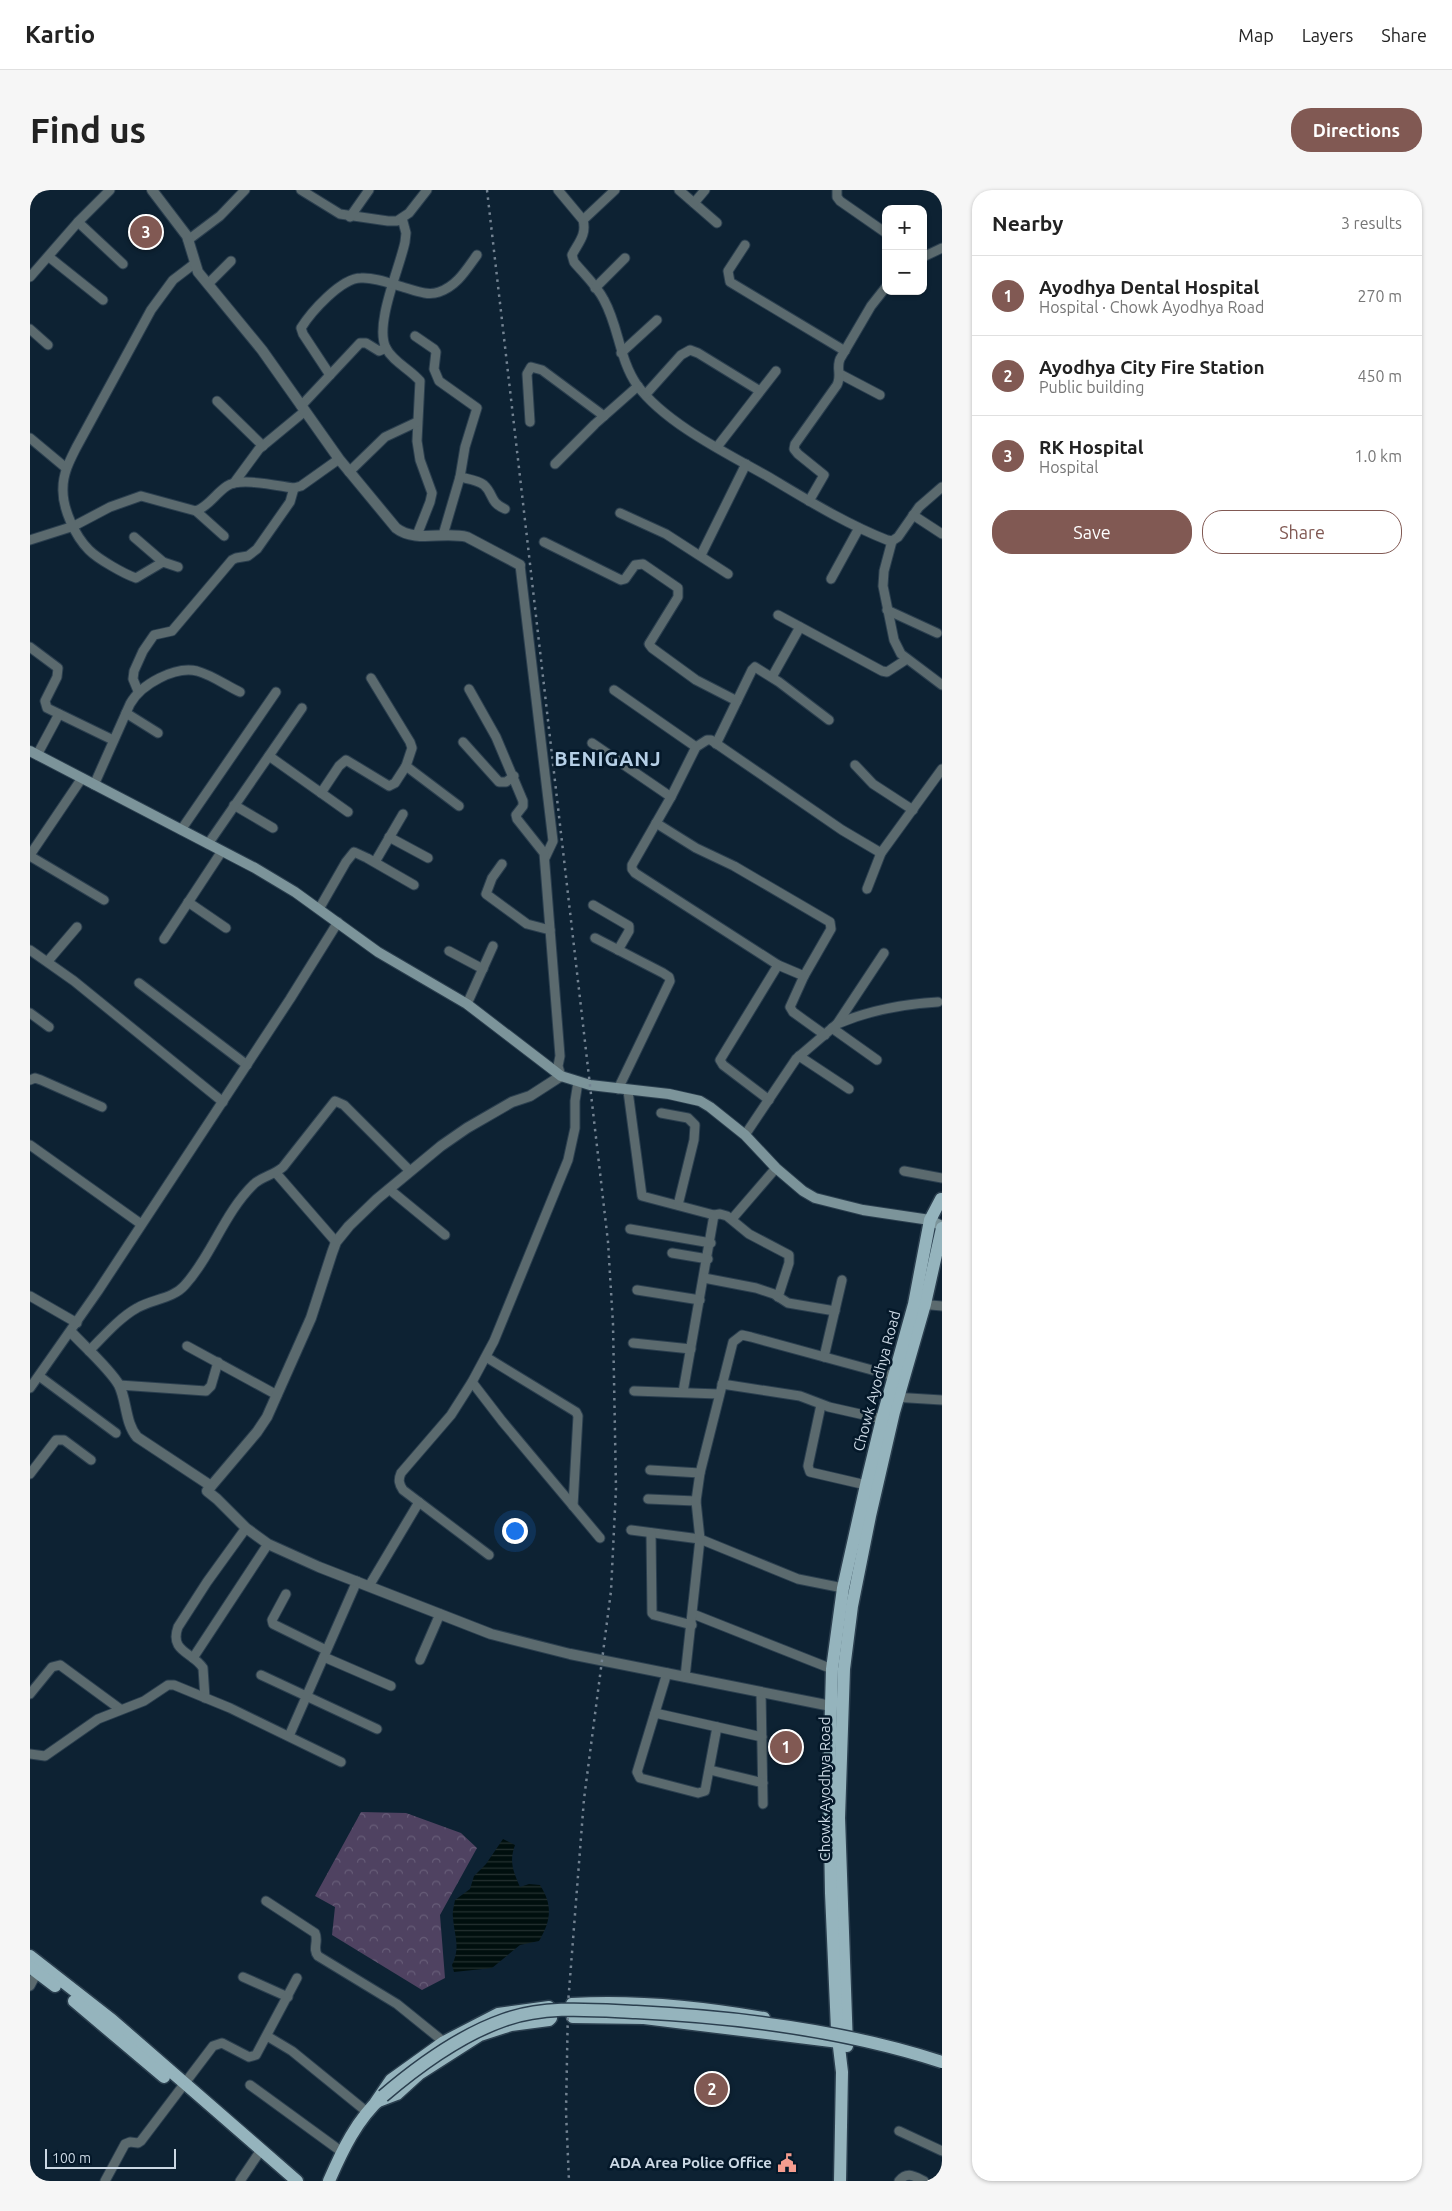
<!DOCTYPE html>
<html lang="en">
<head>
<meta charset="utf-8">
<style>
	:root { --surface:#fff; --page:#f6f6f6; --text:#222; --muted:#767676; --line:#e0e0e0; --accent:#815953 }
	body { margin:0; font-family:Ubuntu,sans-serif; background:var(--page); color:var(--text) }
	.controls { position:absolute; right:15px; top:15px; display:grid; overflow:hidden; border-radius:10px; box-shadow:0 1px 4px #0004 }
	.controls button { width:45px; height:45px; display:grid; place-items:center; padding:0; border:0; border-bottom:1px solid var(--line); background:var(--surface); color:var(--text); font:25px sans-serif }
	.scale { position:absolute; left:15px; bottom:12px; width:131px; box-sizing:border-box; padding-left:5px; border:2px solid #cbd8e4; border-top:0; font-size:14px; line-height:18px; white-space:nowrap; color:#cbd8e4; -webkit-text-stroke:4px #041829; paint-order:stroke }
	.you { position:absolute; left:484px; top:1340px; width:18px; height:18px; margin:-12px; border:4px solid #fff; border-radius:50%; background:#1a73e8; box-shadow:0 0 0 8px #1a73e833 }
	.badge { display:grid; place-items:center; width:32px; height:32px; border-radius:50%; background:var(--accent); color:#fff; font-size:16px; font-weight:700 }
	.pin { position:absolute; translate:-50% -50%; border:2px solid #fff; box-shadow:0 1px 5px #0006 }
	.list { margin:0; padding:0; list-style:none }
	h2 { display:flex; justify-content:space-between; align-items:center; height:65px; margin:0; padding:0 20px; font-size:21px }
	h2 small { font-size:16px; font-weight:400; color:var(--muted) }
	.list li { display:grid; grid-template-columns:32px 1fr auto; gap:15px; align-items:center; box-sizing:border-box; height:80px; padding:0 20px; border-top:1px solid var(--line) }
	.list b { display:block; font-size:19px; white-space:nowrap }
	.list p { margin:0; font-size:16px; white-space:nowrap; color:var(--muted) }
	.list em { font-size:16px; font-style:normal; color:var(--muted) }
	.actions { display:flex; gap:10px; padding:15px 20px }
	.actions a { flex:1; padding:11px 0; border:1px solid var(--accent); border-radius:20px; text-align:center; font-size:18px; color:var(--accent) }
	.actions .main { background:var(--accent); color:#fff }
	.map { position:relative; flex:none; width:912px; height:1991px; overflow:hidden; border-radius:20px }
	header { display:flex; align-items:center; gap:30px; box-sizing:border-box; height:70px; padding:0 25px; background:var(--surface); border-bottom:1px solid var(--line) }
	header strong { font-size:24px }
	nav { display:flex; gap:28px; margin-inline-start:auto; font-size:18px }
	.intro { display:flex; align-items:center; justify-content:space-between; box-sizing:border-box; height:120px; padding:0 30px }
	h1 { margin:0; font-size:35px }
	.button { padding:12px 22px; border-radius:20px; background:var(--accent); color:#fff; font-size:18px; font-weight:700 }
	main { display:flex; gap:30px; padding:0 30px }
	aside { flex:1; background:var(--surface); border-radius:20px; box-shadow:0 1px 4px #0004 }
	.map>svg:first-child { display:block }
	.forest { fill:url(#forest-crowns) }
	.water { fill:url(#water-rules) }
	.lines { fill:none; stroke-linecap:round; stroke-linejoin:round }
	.minor-casing { stroke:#2b3f4f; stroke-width:11 }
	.tertiary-casing { stroke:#2b3f4f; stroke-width:12 }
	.secondary-casing { stroke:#2b3f4f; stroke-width:12 }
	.primary-casing { stroke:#2b3f4f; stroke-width:15 }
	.minor { stroke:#5b6a6e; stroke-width:9 }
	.tertiary { stroke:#5b6a6e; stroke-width:10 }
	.secondary { stroke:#7c949a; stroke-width:10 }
	.primary { stroke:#95b4bd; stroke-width:12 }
	.rail { stroke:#738392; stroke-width:2.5; stroke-dasharray:2.5 5; stroke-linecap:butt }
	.primary-bridge-casing { stroke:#2b3f4f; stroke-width:15; stroke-linecap:butt }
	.primary-bridge { stroke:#95b4bd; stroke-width:12 }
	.labels { text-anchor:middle; stroke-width:5; stroke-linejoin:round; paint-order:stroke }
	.street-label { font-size:15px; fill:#cbd8e4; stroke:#041829 }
	.poi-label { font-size:15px; font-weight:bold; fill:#cbd8e4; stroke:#041829; text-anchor:end }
	.district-label { font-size:20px; font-weight:bold; letter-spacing:1px; fill:#b5cfe6; stroke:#041829 }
</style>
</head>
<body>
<header>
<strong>Kartio</strong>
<nav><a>Map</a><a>Layers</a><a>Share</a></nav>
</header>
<div class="intro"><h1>Find us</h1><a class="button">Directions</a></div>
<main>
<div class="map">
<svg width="912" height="1991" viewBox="0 0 912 1991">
	<defs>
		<pattern id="forest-crowns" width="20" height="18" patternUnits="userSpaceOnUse" patternTransform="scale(1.25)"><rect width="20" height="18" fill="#4f4261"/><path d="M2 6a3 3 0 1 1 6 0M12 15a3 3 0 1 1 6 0" fill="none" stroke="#675d78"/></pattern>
		<pattern id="water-rules" width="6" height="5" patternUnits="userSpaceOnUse" patternTransform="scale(1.25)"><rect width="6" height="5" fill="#000f0e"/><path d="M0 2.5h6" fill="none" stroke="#243131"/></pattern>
	</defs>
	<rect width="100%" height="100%" fill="#0d2233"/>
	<polygon class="forest" points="331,1622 376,1623 431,1643 447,1658 410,1725 415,1788 392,1800 302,1745 305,1717 285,1706"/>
	<path class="water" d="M473,1649L485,1655C479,1671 483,1681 490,1697L499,1694L510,1695C523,1715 521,1731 509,1751L490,1755L462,1778L424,1782L422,1775C431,1757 424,1745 423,1727C422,1722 424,1716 425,1710L440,1699L444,1686L456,1674Z"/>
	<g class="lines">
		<g class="minor-casing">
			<g id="minor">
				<polyline points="271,0 310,24 358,31 367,31 379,23 397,0"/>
				<path d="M528,0L553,30C557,45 548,53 542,65L544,72C554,84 567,96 574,110C589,137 589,169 607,195C635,233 696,263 737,286C776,309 814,333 857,350L862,351L868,347L889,317L912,297"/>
				<polyline points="649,0 687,33"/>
				<polyline points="807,0 807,7 810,11 856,43"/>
				<polyline points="664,13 675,0"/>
				<polyline points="320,27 339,0"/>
				<path d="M372,28L376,43L375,52C370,77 344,135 356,158C363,172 380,179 390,191L387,251L390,270L402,303L400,312L387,345"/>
				<polyline points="553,30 585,0"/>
				<polyline points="48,32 93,74"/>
				<polyline points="158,50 190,26 215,0"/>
				<polyline points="715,55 698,81 700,92 815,161"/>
				<polyline points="19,67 73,110"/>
				<polyline points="893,67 912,58"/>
				<polyline points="0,87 48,32 80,0"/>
				<polyline points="178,94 201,71"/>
				<polyline points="565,98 595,68"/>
				<polyline points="0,139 18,155"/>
				<polyline points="385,146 404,159 406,162 404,179 409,191 447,218 435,257 430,287 413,345"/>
				<polyline points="591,163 627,130"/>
				<polyline points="810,184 850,205"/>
				<path d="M300,185L273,144L271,138C281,122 311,88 331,88C345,87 362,94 376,98C386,101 398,106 409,102C427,96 436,80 447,65"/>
				<polyline points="616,204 651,165 660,160 668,163 730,201"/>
				<polyline points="187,211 233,256"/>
				<polyline points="271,216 330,153 336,153 349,161 356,158"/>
				<polyline points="500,232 497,184 501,177 512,180 574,226"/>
				<polyline points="0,248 36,278"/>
				<polyline points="687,257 746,181"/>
				<polyline points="525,274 565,234 608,196"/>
				<polyline points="319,282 355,247 387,232"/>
				<path d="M430,287C438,289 448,290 454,295C464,304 459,312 475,319"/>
				<polyline points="204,293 229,259 275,221"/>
				<path d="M779,311L794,285L768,264L764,259L765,254L807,195C812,185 806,179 810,169L841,116L856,97"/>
				<polyline points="166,321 194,346"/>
				<polyline points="590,323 636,344 698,384"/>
				<polyline points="883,325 912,344"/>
				<polyline points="104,347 133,372"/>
				<path d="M0,350L44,336L80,317L111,306L166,321C179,316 185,304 197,296C210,287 248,296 264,298L271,296L309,269"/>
				<polyline points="862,351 854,381 853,396 864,450 871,464 912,495"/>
				<polyline points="514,352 591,390 595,389 605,375 613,374 648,398 648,407 619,454 622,458 666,490 707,511"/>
				<polyline points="671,365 716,274"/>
				<polyline points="490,375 523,651 515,668"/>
				<path d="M148,377L133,372L106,388C94,384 68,369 59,360C45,346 32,318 33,298C33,283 40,270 46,258L121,120L143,90L164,74"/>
				<polyline points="801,389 829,338"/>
				<polyline points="857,420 907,443"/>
				<polyline points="748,425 852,481 857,482 877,469"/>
				<polyline points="0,457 28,478 27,487 15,511 17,518 83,550"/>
				<polyline points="742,487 770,437"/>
				<polyline points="341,488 380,552 382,558 376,576 429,616"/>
				<polyline points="439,499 466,547 493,611 493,616 486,625 487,629 514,663 530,866 528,876 531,886"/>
				<polyline points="584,500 666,557"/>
				<polyline points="108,501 103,489 104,481 113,461 124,445 142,441 202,370 206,368 218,366 227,359 260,312 264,298"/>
				<polyline points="96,523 128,543"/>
				<polyline points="433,552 469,592 476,592 484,586"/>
				<polyline points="562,553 641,607"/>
				<polyline points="686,554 722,480 725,477 749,492 799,530"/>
				<polyline points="7,565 29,524"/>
				<polyline points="239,566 318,622"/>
				<polyline points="825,575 843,594 883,620"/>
				<path d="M64,595L100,514C111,494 145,476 167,481C182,485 197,496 210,502"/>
				<polyline points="291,603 309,576 316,570 359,596 365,593 376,576"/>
				<polyline points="204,615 243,638"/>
				<polyline points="626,633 666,658 704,676 800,732 801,739 774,786 760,817 763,822 795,845"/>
				<polyline points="151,640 246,502"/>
				<polyline points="359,647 398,668"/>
				<polyline points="178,654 272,518"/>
				<polyline points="0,665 52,588"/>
				<polyline points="0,666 74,710"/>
				<polyline points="345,672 373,624"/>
				<polyline points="472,674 462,688 456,704 497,734 520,740"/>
				<polyline points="837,699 851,663"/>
				<polyline points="158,712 196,738"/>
				<polyline points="563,715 599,736 599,741 588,760"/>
				<polyline points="289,719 316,672 324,662 337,668 384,695"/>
				<polyline points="565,748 633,783 639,787 640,791 588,899"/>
				<polyline points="134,749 192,661"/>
				<polyline points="0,760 44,791 193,912"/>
				<polyline points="419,761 453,779"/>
				<polyline points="18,771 47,737"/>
				<polyline points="748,775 774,786"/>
				<polyline points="109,793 217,875"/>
				<polyline points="437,814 463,756"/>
				<polyline points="0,823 19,837"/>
				<path d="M807,834C840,820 873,814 908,812"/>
				<polyline points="802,838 847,870"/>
				<polyline points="769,866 819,899"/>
				<polyline points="0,890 5,888 11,890 72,917"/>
				<polyline points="598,901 612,1006 684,1025 653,1202"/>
				<polyline points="739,910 693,875 690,870 748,775 605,683 602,679 602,675 641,607 666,557 677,550 681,550 812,640 851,663 912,579"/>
				<polyline points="631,923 658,928 665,935 664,950 648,1015"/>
				<polyline points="715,945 766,869 807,834 854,763"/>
				<polyline points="0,955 111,1034"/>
				<polyline points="874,981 912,988"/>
				<polyline points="246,983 306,1052"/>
				<polyline points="359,999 415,1045"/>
				<polyline points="684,1025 690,1024 697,1026 719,1044 759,1065 759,1073 748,1107"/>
				<polyline points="702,1029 746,978"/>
				<polyline points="600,1039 681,1053"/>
				<polyline points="642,1063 678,1069"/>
				<polyline points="674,1088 726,1098 744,1104 758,1113 805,1121"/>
				<polyline points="607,1100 670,1110"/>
				<polyline points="0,1106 47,1133"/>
				<polyline points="890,1114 912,1116"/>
				<polyline points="603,1153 661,1159"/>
				<polyline points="157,1156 247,1205"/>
				<path d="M59,1161C73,1147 89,1128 107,1118C122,1109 143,1109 155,1095C182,1065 194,1023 224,994C233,986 244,985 253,977L305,911L314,915L380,981"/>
				<polyline points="456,1167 546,1222 548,1226 543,1316"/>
				<polyline points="794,1167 812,1090"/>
				<polyline points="9,1186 86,1243"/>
				<polyline points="442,1192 472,1231 570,1348"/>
				<polyline points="692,1194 770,1206 799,1217 852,1229"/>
				<polyline points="89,1195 176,1201 181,1196 188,1172"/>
				<polyline points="0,1198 68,1101 260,809 308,732"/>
				<polyline points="604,1201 689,1204"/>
				<polyline points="863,1207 912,1210"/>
				<polyline points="791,1215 778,1276 780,1282 836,1295"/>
				<polyline points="620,1280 670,1283"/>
				<polyline points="0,1284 26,1250 34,1250 61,1270"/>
				<polyline points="618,1309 666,1311"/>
				<polyline points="601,1340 670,1349 768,1389 813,1398"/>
				<polyline points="621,1343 622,1423 624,1425 662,1435"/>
				<path d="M459,1365L373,1300C369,1294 368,1290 371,1283L421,1225L442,1192L464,1151L538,970L545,938V911L548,892"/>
				<polyline points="339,1396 389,1312"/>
				<polyline points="256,1404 242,1430 243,1434 296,1460"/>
				<polyline points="663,1424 802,1479"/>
				<polyline points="294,1467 361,1496"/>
				<polyline points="163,1468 238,1354"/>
				<polyline points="390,1470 410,1424"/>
				<polyline points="637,1483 607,1582 610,1588 668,1603 675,1601 687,1537"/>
				<polyline points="231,1485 347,1539"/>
				<polyline points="655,1487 670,1349 666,1311 670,1283 703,1152 712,1145 721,1147 864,1186"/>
				<polyline points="731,1502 733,1614"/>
				<polyline points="0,1504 22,1477 30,1475 90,1519"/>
				<path d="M175,1508L173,1478C163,1462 139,1462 148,1437L177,1392L216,1338"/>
				<polyline points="625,1523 732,1547"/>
				<polyline points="259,1546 327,1391"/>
				<polyline points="0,1564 15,1566 68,1529 114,1511 138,1495 144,1495 200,1518 311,1572"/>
				<polyline points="680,1580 733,1593"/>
				<path d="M236,1711L285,1743C289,1751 282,1759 288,1766L367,1814L414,1852"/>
				<polyline points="213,1787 258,1807"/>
				<polyline points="0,1796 9,1779"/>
				<polyline points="237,1846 262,1861 337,1922"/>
				<polyline points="220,1895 312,1962"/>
				<polyline points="869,1941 912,1961"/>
				<polyline points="75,1991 95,1954 100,1952 108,1953 111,1951 183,1856 192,1853 219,1867 226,1865 267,1788"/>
				<polyline points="210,1991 231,1960"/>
				<path d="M869,1991C877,1981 884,1986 894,1991"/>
			</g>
		</g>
		<g class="tertiary-casing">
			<g id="tertiary">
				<path d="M122,0L157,46L168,82L232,160L309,269L366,338C385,353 414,341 437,347L490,375"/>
				<polyline points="531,886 500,906 482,912 437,938 411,956 347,1009 319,1036 306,1052 302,1063 281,1128 237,1227 227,1242 177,1301 187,1309 216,1338 238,1354 289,1377 461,1444 540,1464 801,1516"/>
				<path d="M41,1142C54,1156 80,1179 89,1195C97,1211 95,1233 107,1247L181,1296"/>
			</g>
		</g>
		<g class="secondary-casing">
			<polyline id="secondary" points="0,561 225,678 265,702 348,762 437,814 531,886 560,895 639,904 670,911 680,917 715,945 746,978 773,1001 785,1008 833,1020 900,1030 912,1036"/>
		</g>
		<g class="primary-casing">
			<g id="primary">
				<polyline points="0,1766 82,1830 267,1991"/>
				<polyline points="0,1777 25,1796"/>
				<polyline points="44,1811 134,1887"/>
				<polygon points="519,1817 521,1828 519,1830 481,1835 450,1845 389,1884 367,1904 346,1912 361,1890 414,1852 468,1824"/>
				<path d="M734,1828C671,1817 607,1810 542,1814L540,1819L543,1827L614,1828L817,1853"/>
				<polyline points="817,1856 809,1628 814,1479 822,1416 840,1326 864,1222 895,1114 912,1038"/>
				<path d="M299,1991C312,1961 327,1929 352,1907"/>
				<polyline points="810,1991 812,1882 807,1840 801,1703 799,1589 802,1479 813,1398 836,1295 852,1229 884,1114 900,1030 911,1009"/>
			</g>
		</g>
		<use href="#minor" class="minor"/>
		<use href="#tertiary" class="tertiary"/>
		<use href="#secondary" class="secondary"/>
		<use href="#primary" class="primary"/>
		<polyline class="rail" points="457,0 578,1052 583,1134 586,1298 581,1401 554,1609 538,1814 536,1922 539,1991"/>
		<g class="primary-bridge-casing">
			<path id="primary-bridge" d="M353,1906C388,1876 431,1845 474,1830C516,1815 563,1820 606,1822C709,1827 814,1840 912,1872"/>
		</g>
		<use href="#primary-bridge" class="primary-bridge"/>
	</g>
	<defs>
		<g id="civic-bare" transform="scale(1.5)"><path d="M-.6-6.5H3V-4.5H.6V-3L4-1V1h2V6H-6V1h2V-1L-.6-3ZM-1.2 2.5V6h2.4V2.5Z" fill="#f59d8f" stroke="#041829" stroke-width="2.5" paint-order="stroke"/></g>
	</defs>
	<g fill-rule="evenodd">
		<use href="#civic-bare" x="757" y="1973"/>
	</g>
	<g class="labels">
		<g class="street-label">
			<text transform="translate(847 1191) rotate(-75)" y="5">Chowk Ayodhya Road</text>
			<text transform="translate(795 1599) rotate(-90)" y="5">Chowk Ayodhya Road</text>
		</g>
		<g class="poi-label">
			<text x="742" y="1978">ADA Area Police Office</text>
		</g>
		<g class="district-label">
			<text x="578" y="576">BENIGANJ</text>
		</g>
	</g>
</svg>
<div class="controls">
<button>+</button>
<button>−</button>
</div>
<div class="scale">100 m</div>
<div class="you"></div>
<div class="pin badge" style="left:756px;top:1557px">1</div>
<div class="pin badge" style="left:682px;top:1899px">2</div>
<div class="pin badge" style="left:116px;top:42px">3</div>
</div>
<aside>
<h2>Nearby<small>3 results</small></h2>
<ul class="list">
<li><span class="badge">1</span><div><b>Ayodhya Dental Hospital</b><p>Hospital · Chowk Ayodhya Road</p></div><em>270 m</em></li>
<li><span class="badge">2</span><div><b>Ayodhya City Fire Station</b><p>Public building</p></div><em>450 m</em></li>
<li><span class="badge">3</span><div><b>RK Hospital</b><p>Hospital</p></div><em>1.0 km</em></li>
</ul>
<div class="actions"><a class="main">Save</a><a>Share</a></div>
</aside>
</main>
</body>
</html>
